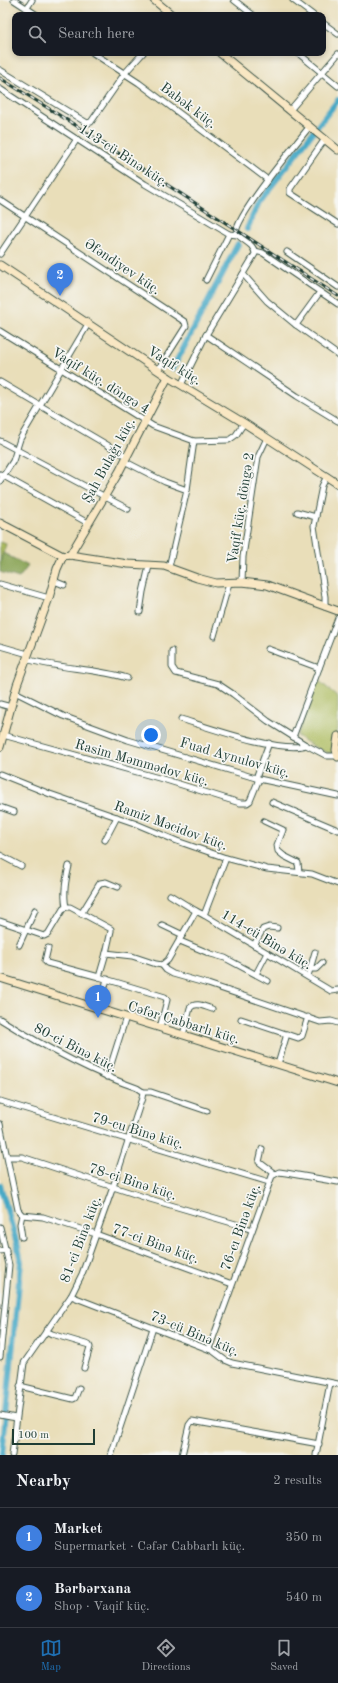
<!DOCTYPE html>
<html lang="en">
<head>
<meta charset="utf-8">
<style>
	:root { --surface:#171b24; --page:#242831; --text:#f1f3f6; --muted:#9ea1a6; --line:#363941; --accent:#1f6fb2 }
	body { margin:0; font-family:"Old Standard TT",serif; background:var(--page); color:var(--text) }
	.scale { position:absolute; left:12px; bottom:10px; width:83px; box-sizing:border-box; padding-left:4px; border:2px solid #1f3d34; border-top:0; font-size:11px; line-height:14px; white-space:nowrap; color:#1f3d34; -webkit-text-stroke:3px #f6f6f2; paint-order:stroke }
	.you { position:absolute; left:151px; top:735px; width:14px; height:14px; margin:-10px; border:3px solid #fff; border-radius:50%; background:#1a73e8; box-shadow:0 0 0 6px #1a73e833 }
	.badge { display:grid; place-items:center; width:26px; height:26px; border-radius:50%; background:var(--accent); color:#fff; font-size:13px; font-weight:700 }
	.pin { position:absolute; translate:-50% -33px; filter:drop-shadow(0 1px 2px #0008) }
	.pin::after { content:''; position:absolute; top:21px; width:14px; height:12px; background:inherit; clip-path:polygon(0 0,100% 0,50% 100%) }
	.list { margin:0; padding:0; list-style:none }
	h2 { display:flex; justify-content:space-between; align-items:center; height:52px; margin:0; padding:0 16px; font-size:17px }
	h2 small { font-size:13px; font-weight:400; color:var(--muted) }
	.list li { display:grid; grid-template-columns:26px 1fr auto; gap:12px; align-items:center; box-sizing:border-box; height:60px; padding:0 16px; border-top:1px solid var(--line) }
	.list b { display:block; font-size:15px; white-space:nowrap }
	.list p { margin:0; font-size:13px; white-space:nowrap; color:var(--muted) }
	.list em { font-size:13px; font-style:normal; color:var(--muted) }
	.icon { flex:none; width:22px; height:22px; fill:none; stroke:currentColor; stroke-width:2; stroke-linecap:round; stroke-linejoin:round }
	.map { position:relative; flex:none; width:338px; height:1455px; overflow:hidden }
	.search { position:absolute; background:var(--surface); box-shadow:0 2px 6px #0003; left:12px; right:12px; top:12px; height:44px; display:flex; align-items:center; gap:10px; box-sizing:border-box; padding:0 14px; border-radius:8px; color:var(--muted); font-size:15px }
	.sheet { height:172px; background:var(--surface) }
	nav { display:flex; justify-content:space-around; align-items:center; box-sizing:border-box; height:56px; border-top:1px solid var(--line); background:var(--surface); font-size:11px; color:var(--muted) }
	nav a { display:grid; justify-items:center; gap:2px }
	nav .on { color:var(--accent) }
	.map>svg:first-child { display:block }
	.green { fill:#adbc5f; stroke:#667c4a }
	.forest { fill:#8aa456; stroke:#547045 }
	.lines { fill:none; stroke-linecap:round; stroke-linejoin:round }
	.canal { stroke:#46a9c6; stroke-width:6 }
	.street-casing { stroke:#3d5548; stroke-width:7 }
	.secondary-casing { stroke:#3d5548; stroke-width:9 }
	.street { stroke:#fff; stroke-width:5 }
	.secondary { stroke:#f9e7c3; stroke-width:7 }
	.rail-casing { stroke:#1f3d34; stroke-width:3 }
	.rail { stroke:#f6f6f2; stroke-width:1.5; stroke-dasharray:4.5; stroke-linecap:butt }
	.labels { text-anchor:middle; stroke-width:3.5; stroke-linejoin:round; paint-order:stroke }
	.street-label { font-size:14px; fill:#1f3d34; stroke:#f6f6f2 }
</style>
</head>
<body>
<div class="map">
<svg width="338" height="1455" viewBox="0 0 338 1455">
	<rect width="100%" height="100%" fill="#f6f6f2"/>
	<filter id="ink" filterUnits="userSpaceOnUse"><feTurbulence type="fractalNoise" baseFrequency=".025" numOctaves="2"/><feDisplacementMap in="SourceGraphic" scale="8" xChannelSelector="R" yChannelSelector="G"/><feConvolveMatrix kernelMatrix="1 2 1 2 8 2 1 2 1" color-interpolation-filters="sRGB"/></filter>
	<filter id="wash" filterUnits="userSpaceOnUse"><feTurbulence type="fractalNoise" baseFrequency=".012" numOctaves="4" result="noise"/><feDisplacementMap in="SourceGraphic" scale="16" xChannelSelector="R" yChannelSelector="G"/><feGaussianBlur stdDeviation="0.9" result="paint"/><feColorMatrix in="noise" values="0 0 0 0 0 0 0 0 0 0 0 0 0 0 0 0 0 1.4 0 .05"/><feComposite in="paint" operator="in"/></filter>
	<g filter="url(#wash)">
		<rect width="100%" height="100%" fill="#e9deb9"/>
		<g class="green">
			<polygon points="0,542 6,544 0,563"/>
			<path d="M318,680L338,697V729L334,742V754C320,752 309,743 297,736Z"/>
		</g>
		<polygon class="forest" points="3,553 28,566 19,578 0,572 0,563"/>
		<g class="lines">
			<g class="canal">
				<polyline points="247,229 259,202 338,100"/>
				<polyline points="173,368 238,244"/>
				<polyline points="0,1185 18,1247 21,1262 2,1455"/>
			</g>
		</g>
	</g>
	<g filter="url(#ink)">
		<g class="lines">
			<g class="street-casing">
				<g id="street">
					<polyline points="14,0 37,15"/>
					<polyline points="234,0 253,15"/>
					<polyline points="293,0 313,15"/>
					<polyline points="27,8 32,0"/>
					<polyline points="323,23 338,34"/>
					<polyline points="93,53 139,83 268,180"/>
					<polyline points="298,53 338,86"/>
					<polyline points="0,70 87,123 91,122 125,73 143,53"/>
					<polyline points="0,89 145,184 229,234 237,235"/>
					<polyline points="290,110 338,54"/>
					<polyline points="325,139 290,189 290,193 338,224"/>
					<polyline points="0,200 185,322 186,326 158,370"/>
					<polyline points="255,251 263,253 338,304"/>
					<polyline points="287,252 338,287"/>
					<polyline points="0,254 77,139"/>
					<polyline points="243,274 267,301 296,325 338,355"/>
					<polyline points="206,280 229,234"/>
					<polyline points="296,325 320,292"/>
					<polyline points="0,331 153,426 194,441"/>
					<polyline points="206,335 297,396 338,421"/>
					<polyline points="0,382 126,456"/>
					<path d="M181,385L206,335L255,254C254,243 242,241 236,233C237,214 295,145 310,126"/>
					<polyline points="0,441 128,509"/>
					<polyline points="124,461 165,482 187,490"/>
					<polyline points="0,474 88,523"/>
					<polyline points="0,481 13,461 20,439 88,324"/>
					<polyline points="297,512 316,517"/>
					<polyline points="169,567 187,490 194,441 229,440 236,435 244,423"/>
					<polyline points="54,581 64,585"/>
					<polyline points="242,582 243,557 258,457 267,438"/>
					<polyline points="0,584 49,598"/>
					<polyline points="325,607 325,597 314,526 322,486 327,476"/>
					<polyline points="140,612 143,592 149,566"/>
					<polyline points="214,636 229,583"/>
					<polyline points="0,646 28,654"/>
					<polyline points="268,649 319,668"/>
					<polyline points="172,651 172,667 176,673 218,684 233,694 268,721 306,745 327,756 337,756"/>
					<path d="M26,659C59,669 94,668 127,678"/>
					<polyline points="15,692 63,716 128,740 259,779 338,796"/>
					<polyline points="0,704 11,707"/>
					<path d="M181,719C207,727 283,754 306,745"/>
					<polyline points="3,735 166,780 240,803 247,803 250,801 259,779"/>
					<polyline points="293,737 338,618"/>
					<polyline points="0,774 50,794 134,823 177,841 226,858 267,869 312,874 338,884"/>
					<polyline points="256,778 269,743"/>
					<polyline points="272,802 338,830"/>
					<polyline points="0,807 14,812"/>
					<polyline points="264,821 283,830 277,845 278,851 284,856 298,863 299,872"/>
					<polyline points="105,840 117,817"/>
					<polyline points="0,855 21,866"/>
					<polyline points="170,895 196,911"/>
					<path d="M66,907C63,893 66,879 69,866"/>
					<polyline points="81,914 100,883 106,882 118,887"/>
					<polyline points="204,915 331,991 338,990"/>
					<polyline points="0,921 44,936 48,934 63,909 66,907 70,907 111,929 111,931 106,953 132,956 156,964 162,965 168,960 196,911 204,915 226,858"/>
					<polyline points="162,925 183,935"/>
					<polyline points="180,941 211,954 225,958 268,981"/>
					<polyline points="19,945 35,910"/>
					<polyline points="254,945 263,929 269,927 277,928"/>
					<polyline points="48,948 45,961 47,963 99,977 165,997 167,1000 160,1028"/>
					<polyline points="162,965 166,970 173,974 208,984 320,1022 331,1021 338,1023"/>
					<polyline points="310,969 316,969 322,963"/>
					<polyline points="256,974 267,953"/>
					<polyline points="308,976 315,952"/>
					<polyline points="99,977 106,953"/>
					<polyline points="99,1009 107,979"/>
					<path d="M0,1019C43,1046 88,1071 137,1088L143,1092"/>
					<polyline points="241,1019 298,1038 302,1036 308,1017"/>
					<path d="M183,1035L190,1008C196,1001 205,1007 212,1009"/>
					<polyline points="278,1064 287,1034"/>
					<polyline points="107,1077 126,1017"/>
					<polyline points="143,1092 151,1092 207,1111"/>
					<polyline points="0,1101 269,1182"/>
					<polyline points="0,1124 18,1210 22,1215 43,1217 96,1234 232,1284"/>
					<polyline points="262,1149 259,1162 275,1174"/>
					<polyline points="8,1157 22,1157 150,1199 239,1225 252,1230"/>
					<polyline points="22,1215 20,1224 22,1237"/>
					<polyline points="0,1227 9,1265 0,1357"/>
					<polyline points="0,1251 6,1250"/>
					<polyline points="71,1296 213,1351 225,1360 232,1363 338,1384"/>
					<polyline points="46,1331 52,1334 89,1345 90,1347 84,1368"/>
					<polyline points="209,1349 272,1176 279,1172 286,1173 338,1182"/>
					<polyline points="20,1386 73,1399 75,1398 79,1388"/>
					<polyline points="0,1415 16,1418"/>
					<polyline points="12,1455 24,1363 71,1296 82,1274 113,1187 142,1098 143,1092"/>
					<polyline points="111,1455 153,1328"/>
					<polyline points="182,1455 189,1425 192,1421 319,1444"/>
					<polyline points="316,1455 330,1383"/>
				</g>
			</g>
			<g class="secondary-casing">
				<g id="secondary">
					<polyline points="154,0 172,15"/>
					<polyline points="220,53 338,150"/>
					<polyline points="0,265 168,377 244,423 338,484"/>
					<polyline points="0,523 63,556 70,555 128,564 164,566 197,578 216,583 242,582 267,585 338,611"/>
					<polyline points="70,555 119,472 168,377"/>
					<polyline points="338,736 336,750 338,757"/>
					<polyline points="0,747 17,685 49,598 57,569 63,556"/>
					<polyline points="0,978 338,1083"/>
				</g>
			</g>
			<use href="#street" class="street"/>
			<use href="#secondary" class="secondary"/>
			<g class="rail-casing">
				<polyline id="rail" points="0,78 83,130 338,296"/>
			</g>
			<use href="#rail" class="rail"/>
		</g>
	</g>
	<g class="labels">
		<g class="street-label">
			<text transform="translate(189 105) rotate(37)" y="5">Babək küç.</text>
			<text transform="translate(124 155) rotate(33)" y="5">113-cü Binə küç.</text>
			<text transform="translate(123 266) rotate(34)" y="5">Əfəndiyev küç.</text>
			<text transform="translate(175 365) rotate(32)" y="5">Vaqif küç.</text>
			<text transform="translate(101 380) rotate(32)" y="5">Vaqif küç. döngə 4</text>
			<text transform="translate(108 460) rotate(-61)" y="5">Şah Bulağı küç.</text>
			<text transform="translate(240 508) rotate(-81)" y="5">Vaqif küç. döngə 2</text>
			<text transform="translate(235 757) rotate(16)" y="5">Fuad Aynulov küç.</text>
			<text transform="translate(142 762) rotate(16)" y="5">Rasim Məmmədov küç.</text>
			<text transform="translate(171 825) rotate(20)" y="5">Ramiz Məcidov küç.</text>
			<text transform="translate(267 939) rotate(31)" y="5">114-cü Binə küç.</text>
			<text transform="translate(184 1022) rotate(17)" y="5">Cəfər Cabbarlı küç.</text>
			<text transform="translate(76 1047) rotate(27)" y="5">80-ci Binə küç.</text>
			<text transform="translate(138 1130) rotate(17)" y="5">79-cu Binə küç.</text>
			<text transform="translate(133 1181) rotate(18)" y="5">78-ci Binə küç.</text>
			<text transform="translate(240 1227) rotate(-70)" y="5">76-cı Binə küç.</text>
			<text transform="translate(80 1239) rotate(-69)" y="5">81-ci Binə küç.</text>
			<text transform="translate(156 1243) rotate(20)" y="5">77-ci Binə küç.</text>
			<text transform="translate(195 1333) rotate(23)" y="5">73-cü Binə küç.</text>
		</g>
	</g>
</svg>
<div class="scale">100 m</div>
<div class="you"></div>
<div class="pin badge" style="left:98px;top:1018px;background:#3f7fe0">1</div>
<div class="pin badge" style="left:60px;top:296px;background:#3f7fe0">2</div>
<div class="search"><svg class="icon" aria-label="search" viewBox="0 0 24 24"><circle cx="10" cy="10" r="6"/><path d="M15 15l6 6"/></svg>Search here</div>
</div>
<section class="sheet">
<h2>Nearby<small>2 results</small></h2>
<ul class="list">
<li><span class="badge" style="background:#3f7fe0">1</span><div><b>Market</b><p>Supermarket · Cəfər Cabbarlı küç.</p></div><em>350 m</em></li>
<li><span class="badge" style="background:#3f7fe0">2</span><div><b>Bərbərxana</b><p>Shop · Vaqif küç.</p></div><em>540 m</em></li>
</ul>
</section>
<nav>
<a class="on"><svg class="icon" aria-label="map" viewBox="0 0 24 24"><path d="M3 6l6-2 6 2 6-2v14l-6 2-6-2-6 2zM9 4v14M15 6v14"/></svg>Map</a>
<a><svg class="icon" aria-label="directions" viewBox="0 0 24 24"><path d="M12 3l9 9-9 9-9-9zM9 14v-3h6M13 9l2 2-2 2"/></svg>Directions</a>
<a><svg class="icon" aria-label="saved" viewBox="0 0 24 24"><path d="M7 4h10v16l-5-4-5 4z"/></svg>Saved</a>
</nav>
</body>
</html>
